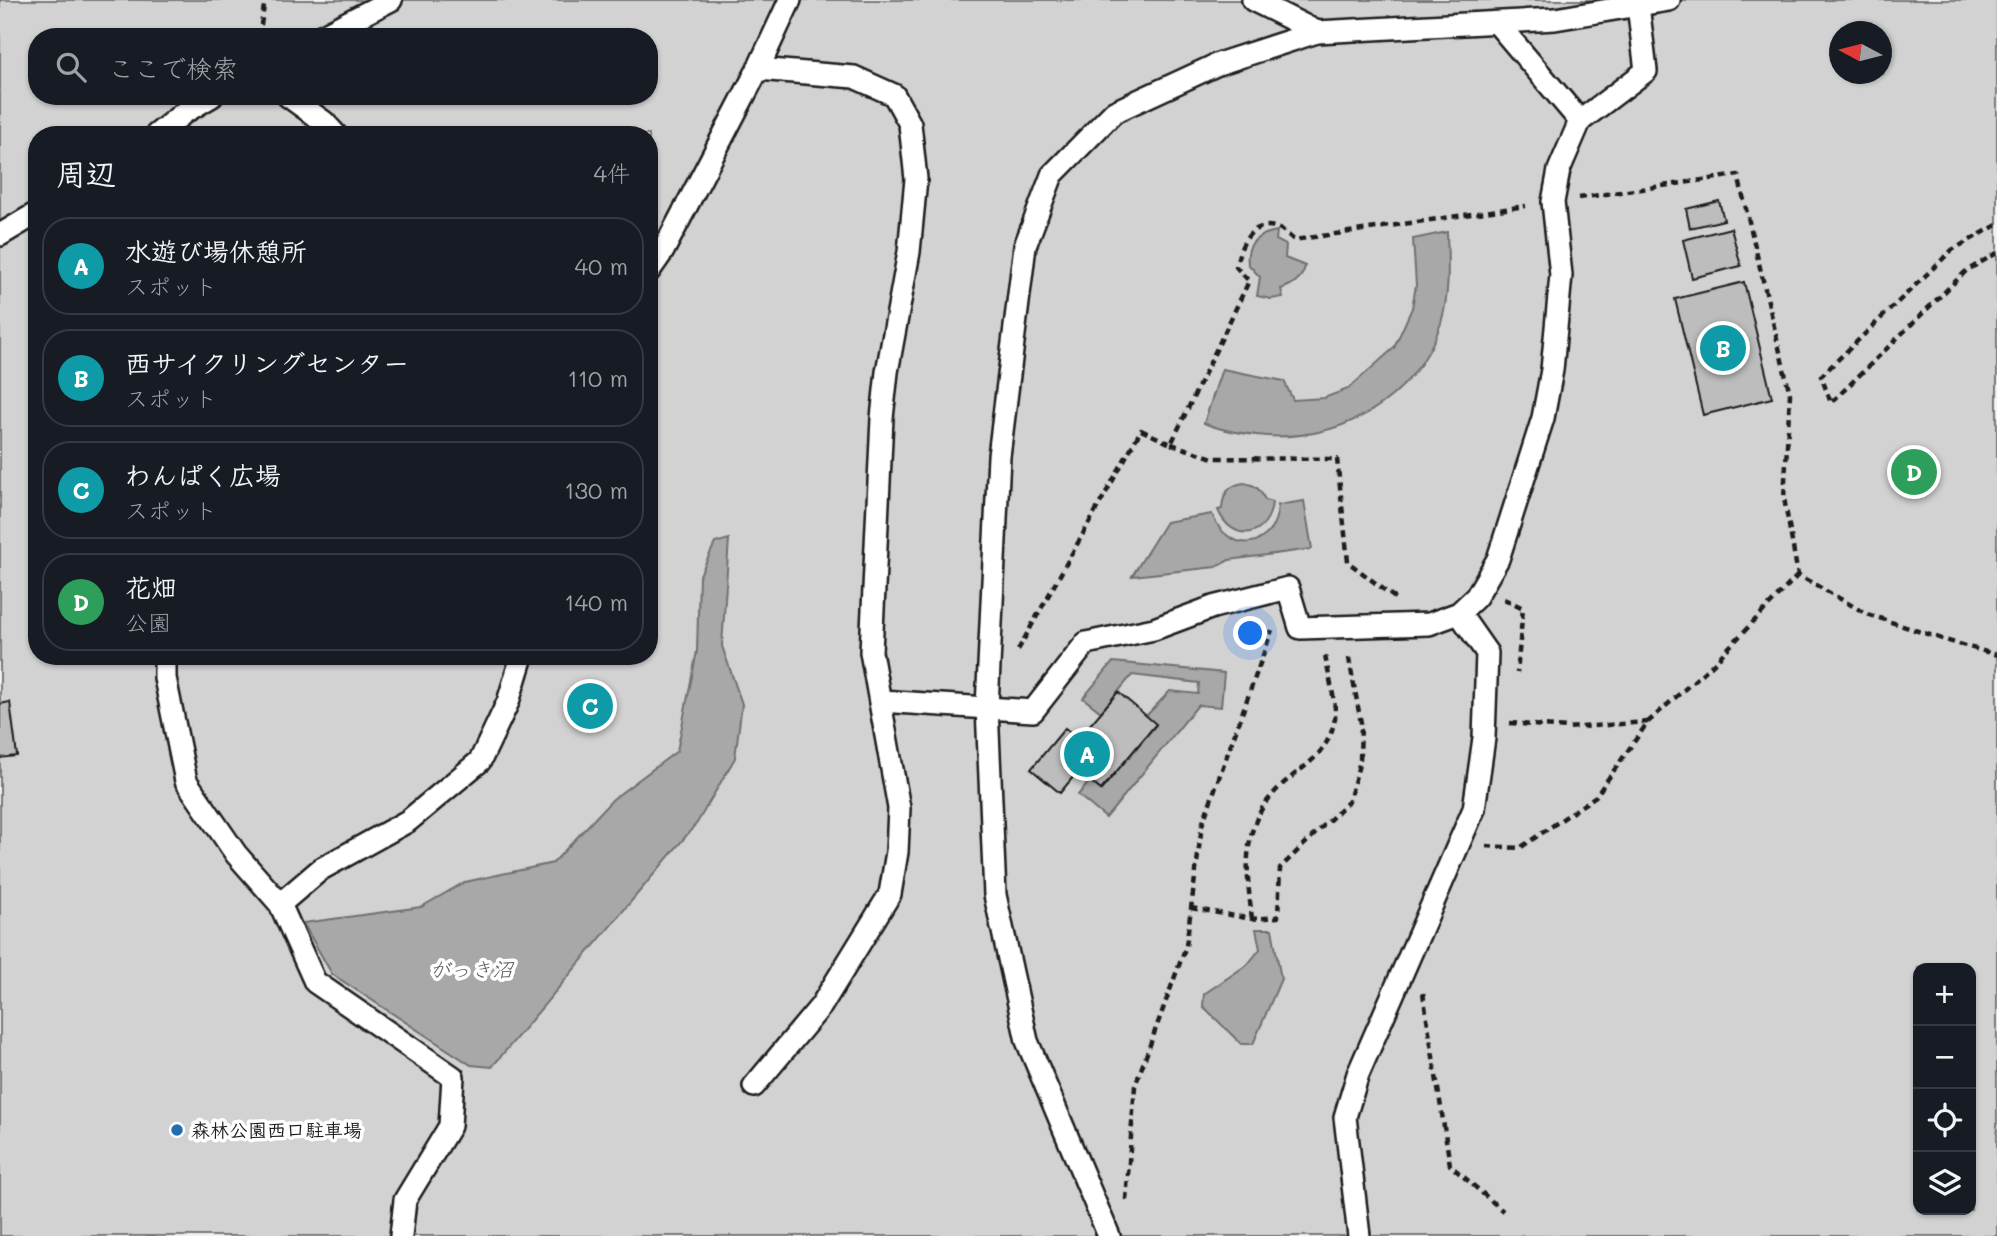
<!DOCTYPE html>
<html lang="ja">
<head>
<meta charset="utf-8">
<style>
	:root { --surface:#171b24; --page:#242831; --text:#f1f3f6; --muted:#9ea1a6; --line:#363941; --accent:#1a73e8 }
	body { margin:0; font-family:Mali,"Klee One",sans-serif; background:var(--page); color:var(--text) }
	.controls { position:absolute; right:21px; bottom:21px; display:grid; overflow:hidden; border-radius:14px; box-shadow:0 2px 5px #0004 }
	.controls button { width:63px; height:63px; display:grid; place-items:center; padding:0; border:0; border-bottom:2px solid var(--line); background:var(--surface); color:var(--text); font:35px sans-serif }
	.compass { position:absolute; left:1829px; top:21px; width:63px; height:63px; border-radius:50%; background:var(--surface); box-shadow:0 2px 5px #0004; rotate:277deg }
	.you { position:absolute; left:1251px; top:634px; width:24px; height:24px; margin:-18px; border:5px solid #fff; border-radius:50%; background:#1a73e8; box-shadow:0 0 0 10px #1a73e833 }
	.badge { display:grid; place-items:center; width:46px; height:46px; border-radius:50%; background:var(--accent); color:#fff; font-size:23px; font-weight:700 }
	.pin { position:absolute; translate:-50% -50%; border:4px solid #fff; box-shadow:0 2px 7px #0006 }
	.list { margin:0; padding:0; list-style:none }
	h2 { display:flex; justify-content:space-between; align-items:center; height:91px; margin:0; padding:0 28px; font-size:30px }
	h2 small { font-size:23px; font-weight:400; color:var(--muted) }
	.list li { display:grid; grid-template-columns:46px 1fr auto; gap:21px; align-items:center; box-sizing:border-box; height:98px; margin:0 14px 14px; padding:0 14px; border:2px solid var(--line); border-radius:28px }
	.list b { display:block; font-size:26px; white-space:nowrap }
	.list p { margin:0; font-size:23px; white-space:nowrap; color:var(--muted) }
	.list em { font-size:23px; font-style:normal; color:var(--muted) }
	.icon { flex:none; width:38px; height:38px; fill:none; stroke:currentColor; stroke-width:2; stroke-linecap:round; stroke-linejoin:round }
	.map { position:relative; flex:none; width:1997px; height:1236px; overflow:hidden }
	.search { position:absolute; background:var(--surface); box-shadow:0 2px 5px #0004; left:28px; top:28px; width:630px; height:77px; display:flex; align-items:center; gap:18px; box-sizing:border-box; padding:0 24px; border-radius:28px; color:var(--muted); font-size:26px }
	.panel { position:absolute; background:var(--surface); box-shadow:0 2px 5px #0004; left:28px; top:126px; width:630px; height:539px; border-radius:28px }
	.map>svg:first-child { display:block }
	.green { fill:#d2d2d2; stroke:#777; stroke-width:2; fill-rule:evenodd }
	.water { fill:#a8a8a8; stroke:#707070; stroke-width:2 }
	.building { fill:#bdbdbd; stroke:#1c1c1c; stroke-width:2 }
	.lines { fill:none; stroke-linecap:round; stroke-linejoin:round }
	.pedestrian-casing { stroke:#1c1c1c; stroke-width:26 }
	.path { stroke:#1c1c1c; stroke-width:4.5; stroke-dasharray:7 5; stroke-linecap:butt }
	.pedestrian { stroke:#fff; stroke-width:21 }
	.poi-dot { fill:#1f6fb2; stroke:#fff; stroke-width:2.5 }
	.labels { text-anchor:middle; stroke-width:7; stroke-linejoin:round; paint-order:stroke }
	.poi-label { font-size:19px; font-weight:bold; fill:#1c1c1c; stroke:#fff; text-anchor:start }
	.water-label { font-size:21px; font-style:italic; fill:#5b5b5b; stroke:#fff }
</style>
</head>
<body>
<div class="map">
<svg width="1997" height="1236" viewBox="0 0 1997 1236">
	<rect width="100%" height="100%" fill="#f2f2f2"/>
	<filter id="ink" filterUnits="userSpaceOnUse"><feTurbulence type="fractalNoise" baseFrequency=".0143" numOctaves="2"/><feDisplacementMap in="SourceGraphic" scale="14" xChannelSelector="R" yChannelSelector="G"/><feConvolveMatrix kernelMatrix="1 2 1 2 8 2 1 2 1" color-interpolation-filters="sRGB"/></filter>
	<g filter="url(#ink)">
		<path class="green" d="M0,0H1997V1236H0ZM1840,32H1882V74H1840ZM37,37H649V96H37ZM37,135H649V656H37ZM1918,968H1971V1210H1918Z"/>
		<g class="water">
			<path d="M1277,231L1276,240L1286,245L1285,258L1305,266C1303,279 1293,285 1281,289L1283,297L1271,299L1257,296L1260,277L1248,264C1245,243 1259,234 1277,231Z"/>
			<path d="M1447,232C1448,263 1450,293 1441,323C1415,402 1336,445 1256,435C1239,433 1220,430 1204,423L1222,369L1284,381L1293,400L1324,398L1348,389L1394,348L1412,308L1416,285L1413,239Z"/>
			<path d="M1244,483C1256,485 1260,489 1265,500L1272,502C1269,538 1232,544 1218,510L1222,509C1223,493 1229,485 1244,483Z"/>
			<path d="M1304,501L1312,549L1229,560L1216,567L1132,576L1166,522L1212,514C1228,556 1276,550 1278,505Z"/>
			<polygon points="729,539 722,646 742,704 735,758 697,823 492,1067 471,1065 332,974 303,923 421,907 465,882 553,863 613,799 677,751 697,651 699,577 715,543"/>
			<polygon points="1113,662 1224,673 1221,707 1198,705 1106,818 1078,795 1090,781 1101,790 1156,725 1146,716 1170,691 1198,694 1199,683 1132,675 1101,712 1083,698"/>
			<polygon points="1256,929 1272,929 1281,979 1253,1044 1241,1044 1203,1006 1204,994 1248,964 1260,949"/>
		</g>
		<g class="building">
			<polygon points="1719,201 1724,220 1690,228 1686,209"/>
			<polygon points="1731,228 1741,266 1692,278 1683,240"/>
			<polygon points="1744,282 1772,398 1703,415 1675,299"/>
			<polygon points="1118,692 1156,724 1101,790 1078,771 1060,793 1031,769 1065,728 1078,739"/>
			<polygon points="10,702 17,756 0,758 0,704"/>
		</g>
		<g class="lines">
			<g class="pedestrian-casing">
				<g id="pedestrian">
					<polyline points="1253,0 1317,32"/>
					<polyline points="1497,23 1580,121"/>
					<polyline points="319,37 391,0"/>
					<polyline points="288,96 324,122 336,135"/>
					<polyline points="156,135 185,112 212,96"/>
					<polyline points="0,235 37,213"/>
					<polyline points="649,271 663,251 758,69 790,0"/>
					<polyline points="165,656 165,678 186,781 236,854 280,904 315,982 453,1077 450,1126 405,1200 401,1236"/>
					<polyline points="880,701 1033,711 1086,643 1154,629 1213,607 1288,588 1300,628 1429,624 1459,613 1476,597 1498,559 1543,418 1552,370 1561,275 1553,202 1559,170 1580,121 1646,71 1638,5"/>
					<polyline points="280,904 321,869 408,821 480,761 508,702 522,656"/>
					<polyline points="754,1086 821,1006 890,894 897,852 899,808 871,652 882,418 887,372 909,252 916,179 910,124 894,95 854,77 758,69"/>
					<polyline points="1109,1236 1027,1041 995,895 987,707 999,456 1025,246 1052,175 1114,112 1218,64 1317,32 1555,19 1669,0"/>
					<polyline points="1359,1236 1345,1117 1358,1074 1474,809 1484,738 1487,653 1459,613"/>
				</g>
			</g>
			<g class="path">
				<polyline points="259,37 265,0"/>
				<polyline points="1579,198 1738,175 1790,394 1784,498 1798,575 1867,614 1945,640 1997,655"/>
				<polyline points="1997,225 1952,250 1821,376 1831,403 1966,271 1997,253"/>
				<polyline points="1171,444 1213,458 1337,459 1348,562 1395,598"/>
				<polyline points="1504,599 1523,608 1517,673"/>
				<path d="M1018,650L1141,430L1171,444L1249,281L1236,267C1239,247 1250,221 1275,227C1282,228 1289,236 1294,240L1526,206"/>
				<polyline points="1510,723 1567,728 1648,722"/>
				<polyline points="1486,846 1520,848 1596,796 1648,722 1713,664 1798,575"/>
				<polyline points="1191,908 1252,919 1278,917 1280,868 1349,801 1360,761 1361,723 1348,653"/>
				<path d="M1252,919C1247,875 1240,832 1272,795C1296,767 1327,762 1335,718C1337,706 1327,669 1325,655"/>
				<polyline points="1423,993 1450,1165 1503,1211"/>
				<polyline points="1126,1200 1135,1086 1186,946 1202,825 1272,630"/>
			</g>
			<use href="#pedestrian" class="pedestrian"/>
		</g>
	</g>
	<circle class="poi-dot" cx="177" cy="1130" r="7"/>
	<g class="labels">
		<g class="poi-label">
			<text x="191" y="1137">森林公園西口駐車場</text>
		</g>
		<g class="water-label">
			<text x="471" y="977">がっき沼</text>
		</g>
	</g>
</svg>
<div class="controls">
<button>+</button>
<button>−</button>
<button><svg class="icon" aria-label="locate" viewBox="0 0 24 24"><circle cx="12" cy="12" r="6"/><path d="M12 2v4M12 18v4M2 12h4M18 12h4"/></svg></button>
<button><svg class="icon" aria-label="layers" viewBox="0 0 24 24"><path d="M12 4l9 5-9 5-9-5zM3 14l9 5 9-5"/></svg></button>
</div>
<svg class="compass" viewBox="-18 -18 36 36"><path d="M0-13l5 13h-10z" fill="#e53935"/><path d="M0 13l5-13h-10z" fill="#9ea1a6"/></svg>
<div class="you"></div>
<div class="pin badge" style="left:1087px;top:754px;background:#0f9aa8">A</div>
<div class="pin badge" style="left:1723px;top:348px;background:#0f9aa8">B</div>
<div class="pin badge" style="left:590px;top:706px;background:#0f9aa8">C</div>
<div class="pin badge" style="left:1914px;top:472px;background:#2e9e5b">D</div>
<div class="search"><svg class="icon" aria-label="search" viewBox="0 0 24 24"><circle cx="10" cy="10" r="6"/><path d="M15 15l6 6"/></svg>ここで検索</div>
<section class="panel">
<h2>周辺<small>4件</small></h2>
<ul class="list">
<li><span class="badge" style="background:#0f9aa8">A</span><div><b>水遊び場休憩所</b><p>スポット</p></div><em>40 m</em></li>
<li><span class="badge" style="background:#0f9aa8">B</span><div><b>西サイクリングセンター</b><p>スポット</p></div><em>110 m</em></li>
<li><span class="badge" style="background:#0f9aa8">C</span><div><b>わんぱく広場</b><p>スポット</p></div><em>130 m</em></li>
<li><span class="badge" style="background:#2e9e5b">D</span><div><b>花畑</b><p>公園</p></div><em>140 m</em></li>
</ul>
</section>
</div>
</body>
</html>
